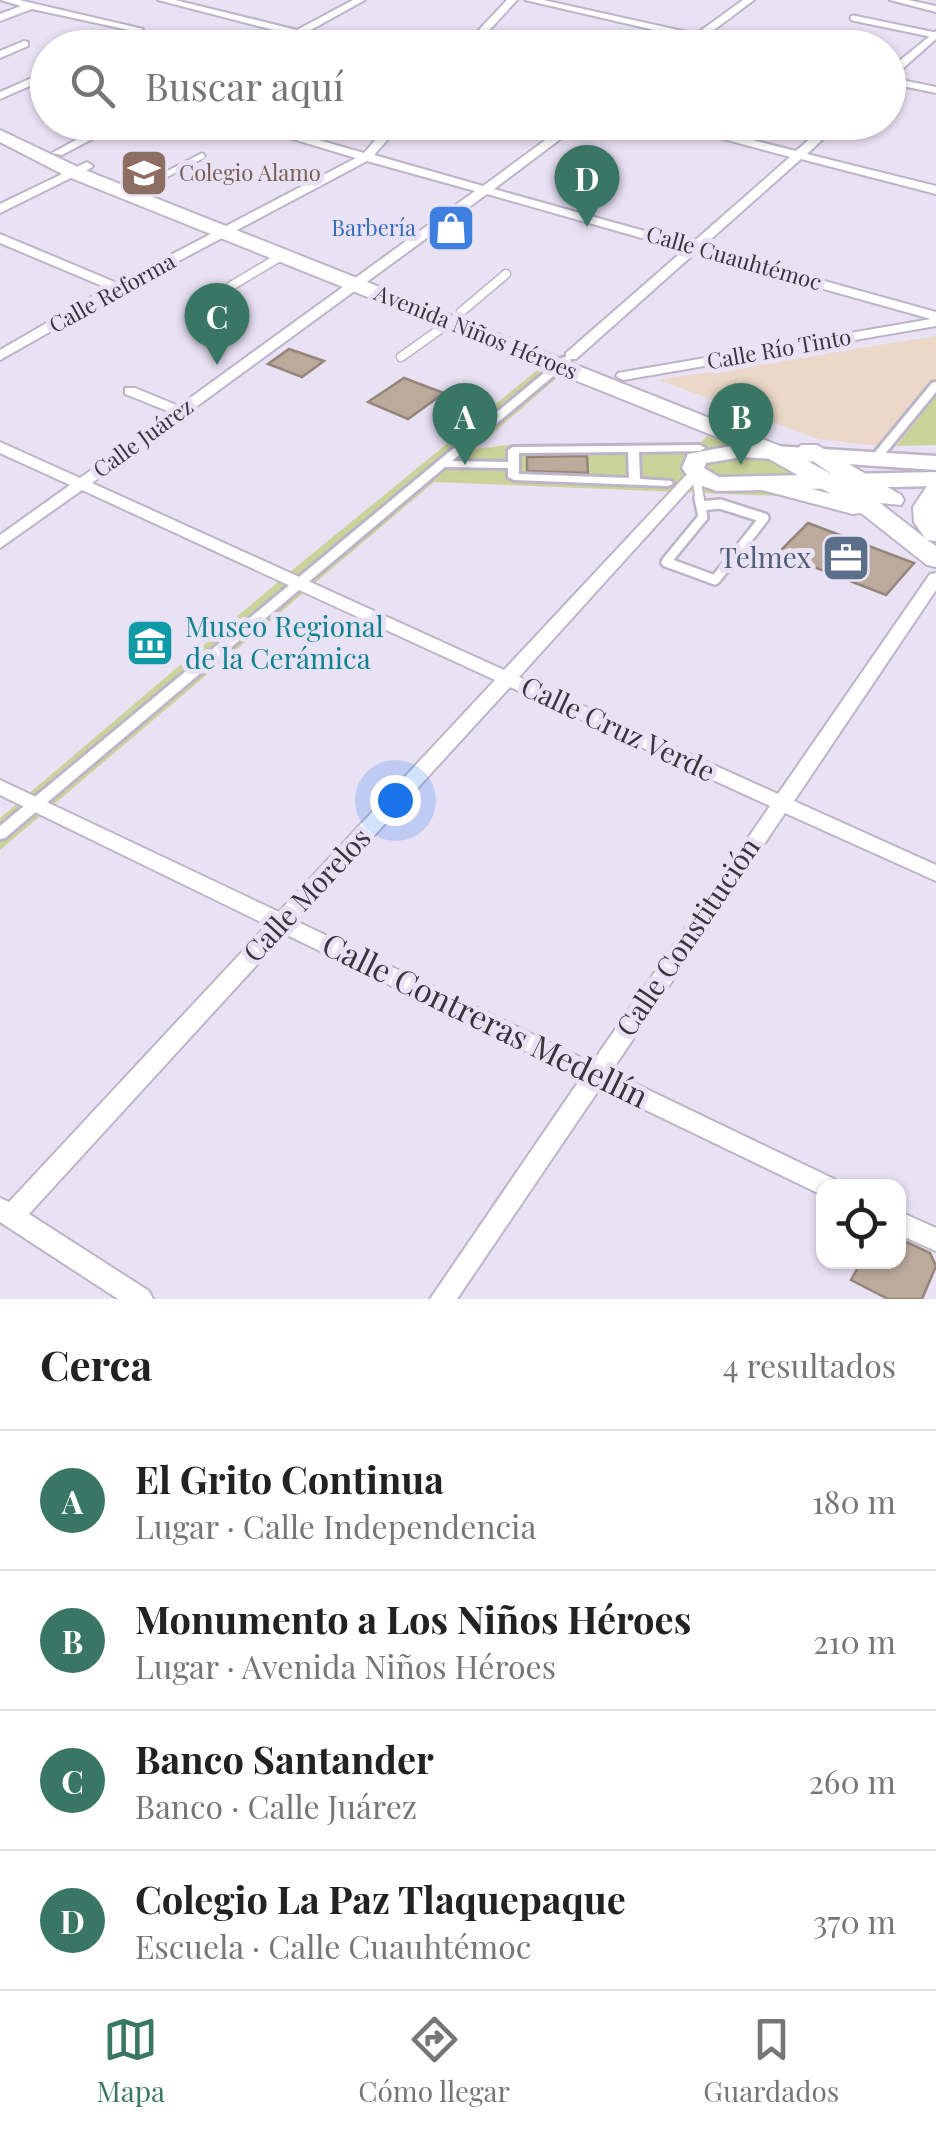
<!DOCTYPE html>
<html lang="es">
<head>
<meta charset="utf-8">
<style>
	:root { --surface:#fff; --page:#f2f2f2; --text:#222; --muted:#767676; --line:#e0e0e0; --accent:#397764 }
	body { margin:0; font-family:"Playfair Display",serif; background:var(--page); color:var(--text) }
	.controls { position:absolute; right:30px; bottom:30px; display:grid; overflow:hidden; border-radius:20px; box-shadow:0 2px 8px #0004 }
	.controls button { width:90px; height:90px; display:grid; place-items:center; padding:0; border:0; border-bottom:2px solid var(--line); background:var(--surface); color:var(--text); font:50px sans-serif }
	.you { position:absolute; left:395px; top:800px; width:35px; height:35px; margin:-25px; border:8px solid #fff; border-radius:50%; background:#1a73e8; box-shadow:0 0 0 15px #1a73e833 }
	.badge { display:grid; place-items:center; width:65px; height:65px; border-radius:50%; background:var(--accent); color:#fff; font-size:32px; font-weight:700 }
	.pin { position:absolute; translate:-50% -82px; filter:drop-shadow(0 2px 5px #0008) }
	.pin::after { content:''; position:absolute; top:52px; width:35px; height:30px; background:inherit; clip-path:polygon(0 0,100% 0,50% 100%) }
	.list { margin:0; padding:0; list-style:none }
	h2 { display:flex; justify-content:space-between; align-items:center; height:130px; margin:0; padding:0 40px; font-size:42px }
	h2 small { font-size:32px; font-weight:400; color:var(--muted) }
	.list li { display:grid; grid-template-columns:65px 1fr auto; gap:30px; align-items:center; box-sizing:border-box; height:140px; padding:0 40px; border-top:2px solid var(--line) }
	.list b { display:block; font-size:38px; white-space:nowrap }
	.list p { margin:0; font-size:32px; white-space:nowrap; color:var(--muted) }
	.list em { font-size:32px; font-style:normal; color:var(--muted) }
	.icon { flex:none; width:55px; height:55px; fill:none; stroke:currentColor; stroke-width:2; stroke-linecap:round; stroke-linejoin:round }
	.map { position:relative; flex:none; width:936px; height:1299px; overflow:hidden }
	.search { position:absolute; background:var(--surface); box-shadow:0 2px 8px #0004; left:30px; right:30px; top:30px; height:110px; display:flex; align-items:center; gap:25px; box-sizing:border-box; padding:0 35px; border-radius:55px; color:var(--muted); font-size:38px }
	.sheet { height:690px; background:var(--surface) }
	nav { display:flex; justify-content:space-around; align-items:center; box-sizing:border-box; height:140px; border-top:2px solid var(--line); background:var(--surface); font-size:28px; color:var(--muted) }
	nav a { display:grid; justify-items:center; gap:5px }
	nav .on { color:var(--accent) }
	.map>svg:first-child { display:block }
	.education { fill:#ebd8c8 }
	.green { fill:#cad39a }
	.building { fill:#bcaa9d; stroke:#968679; stroke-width:2.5 }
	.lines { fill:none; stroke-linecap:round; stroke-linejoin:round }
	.service-far2-casing { stroke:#bcb5c8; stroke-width:9 }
	.service-far1-casing { stroke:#bcb5c8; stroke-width:11 }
	.service-casing { stroke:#bcb5c8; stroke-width:14 }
	.pedestrian-casing { stroke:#bcb5c8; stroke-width:6 }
	.minor-casing { stroke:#bcb5c8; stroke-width:4 }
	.secondary-casing { stroke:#bcb5c8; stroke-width:5 }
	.primary-casing { stroke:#bcb5c8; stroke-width:4 }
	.service-far2 { stroke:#fff; stroke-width:5 }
	.service-far1 { stroke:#fff; stroke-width:8 }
	.service { stroke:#fff; stroke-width:9 }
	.pedestrian { fill:#fff; fill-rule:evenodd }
	.minor { fill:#fff; fill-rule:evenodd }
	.secondary { fill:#fff; fill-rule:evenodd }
	.primary { fill:#fff; fill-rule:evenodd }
	.labels { text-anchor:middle; stroke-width:10; stroke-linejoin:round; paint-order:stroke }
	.far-education-label { font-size:22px; fill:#785e54; stroke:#e9e2f5; text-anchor:start }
	.far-shop-label { font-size:22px; fill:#366cbe; stroke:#e9e2f5; text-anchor:end }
	.far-street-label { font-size:22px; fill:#38353d; stroke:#e9e2f5 }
	.service-label { font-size:28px; fill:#4e5e75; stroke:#e9e2f5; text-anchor:end }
	.culture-label { font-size:28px; fill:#0d838f; stroke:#e9e2f5; text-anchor:start }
	.street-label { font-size:28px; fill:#38353d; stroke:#e9e2f5 }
	.near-street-label { font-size:32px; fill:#38353d; stroke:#e9e2f5 }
</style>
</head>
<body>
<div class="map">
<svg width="936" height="1299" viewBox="0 0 936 1299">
	<rect width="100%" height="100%" fill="#e9e2f5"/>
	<polygon class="education" points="936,336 936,378 877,446 818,439 659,380"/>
	<g class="green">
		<polygon points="541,367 560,375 475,449 517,444 699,444 707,436 777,461 795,473 795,486 779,496 434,482 0,850 0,818 285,576"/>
		<polygon points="936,396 936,445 896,446"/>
	</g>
	<g class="building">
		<polygon points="289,349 324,361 302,377 268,364"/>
		<polygon points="404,378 444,393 408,419 368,402"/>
		<polygon points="587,456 588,473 527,471 527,457"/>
		<polygon points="808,523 914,563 886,595 778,553"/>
		<polygon points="898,1238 930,1253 936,1266 922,1299 888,1299 851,1280 861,1262 898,1262"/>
	</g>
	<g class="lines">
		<g class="service-far2-casing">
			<g id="service-far2">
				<polyline points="853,18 935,35"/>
				<polyline points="142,187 202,156"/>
			</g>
		</g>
		<g class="service-far1-casing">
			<g id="service-far1">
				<polyline points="231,286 283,255"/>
				<polyline points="461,312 506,274"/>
				<polyline points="401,357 450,322"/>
				<polyline points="696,476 700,500"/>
			</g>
		</g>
		<g class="service-casing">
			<polyline id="service" points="699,498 703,517 666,562 715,580 764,518 720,504 701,506"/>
		</g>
		<g class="pedestrian-casing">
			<g id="pedestrian">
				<path d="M566,357L571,360L570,362L452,461L508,462V450L513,447L700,445L705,448L700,451L639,452L640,479L671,481L673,483L671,485L667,486L514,480L508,477V468L445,467L5,838L0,839V826L562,358ZM628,452L629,478L519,474V453Z"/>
				<polygon points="936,382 936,392 884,455 876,455 875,453 876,451 932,383"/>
			</g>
		</g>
		<g class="minor-casing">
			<g id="minor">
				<polygon points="1,0 19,0 143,29 112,48 98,48 129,30 32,9 0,21 0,14 21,6"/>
				<polygon points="158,0 175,0 297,30 353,0 365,0 307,32 363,48 343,48 300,37 280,48 266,48 289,34"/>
				<polygon points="507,0 517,0 473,48 462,48"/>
				<polygon points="525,0 543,0 696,34 743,0 754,0 706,36 751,48 730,48 700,41 690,48 678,48 689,38"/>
				<polygon points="890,0 908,0 936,6 936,12"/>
				<polygon points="936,31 936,39 892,78 936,87 936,93 888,83 888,70"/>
				<polygon points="24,41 28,42 28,46 0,58 0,51"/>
				<polygon points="48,71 48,78 0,99 0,92"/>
				<polygon points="109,122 124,122 62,155 52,153"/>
				<path d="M236,122H255L364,153L391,122H403L374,155L483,186L570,122H583L494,189L691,244L790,157L661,122H681L796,151L829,122H841L807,154L936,186V194L801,159L702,247L936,312V326L623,380L616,376L618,373L931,319L695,253L576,359H566V353L684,250L487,194L92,483L504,670L690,471H700L703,474L700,477L519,677L778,794L930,574L936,573V590L794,801L936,865V881L785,813L611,1072L834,1179L838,1186H824V1196L600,1088L457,1299H430L581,1078L285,934L29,1214L149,1291L153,1299H118L0,1222V1198L9,1202L267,925L0,795V780L279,912L495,680L82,490L0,548V535L70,485L0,453V442L80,478L170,412L125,394V388H135L179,406L475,191L367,161L122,291L0,360V350L107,288L0,243V234L117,283L356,158ZM510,687L770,806L592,1063L296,921Z"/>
				<polygon points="87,162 93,166 91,168 0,213 0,204"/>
				<polygon points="898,1211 936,1228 936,1251 898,1234"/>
			</g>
		</g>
		<g class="secondary-casing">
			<polygon id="secondary" points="742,444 936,456 936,470 742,457 706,463 704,468 719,477 936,472 936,486 717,491 693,483 682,468 688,454"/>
		</g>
		<g class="primary-casing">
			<polygon id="primary" points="0,130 80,168 780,446 833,475 797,450 801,445 817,445 901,495 904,500 901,505 880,503 925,538 914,522 913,507 927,486 936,484 936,541 927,540 936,546 936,567 927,565 861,513 853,514 754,488 751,483 763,476 831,494 764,456 66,176 0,142"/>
		</g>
		<use href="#service-far2" class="service-far2"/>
		<use href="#service-far1" class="service-far1"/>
		<use href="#service" class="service"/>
		<use href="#pedestrian" class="pedestrian"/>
		<use href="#minor" class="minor"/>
		<use href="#secondary" class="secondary"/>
		<use href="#primary" class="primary"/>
	</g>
	<defs>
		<g id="university-square" transform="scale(2.5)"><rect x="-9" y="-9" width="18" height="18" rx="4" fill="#8d6e63" stroke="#e9e2f5"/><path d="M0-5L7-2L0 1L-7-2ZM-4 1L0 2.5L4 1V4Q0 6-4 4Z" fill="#fff"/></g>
		<g id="shop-square" transform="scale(2.5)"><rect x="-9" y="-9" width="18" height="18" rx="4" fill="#3f7fe0" stroke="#e9e2f5"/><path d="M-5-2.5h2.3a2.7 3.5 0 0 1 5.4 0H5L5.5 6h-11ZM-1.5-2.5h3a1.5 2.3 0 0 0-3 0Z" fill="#fff"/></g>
		<g id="office-square" transform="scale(2.5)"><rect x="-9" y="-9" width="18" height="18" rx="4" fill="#5c6f8a" stroke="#e9e2f5"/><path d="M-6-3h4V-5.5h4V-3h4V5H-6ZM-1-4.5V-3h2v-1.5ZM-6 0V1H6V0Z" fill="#fff"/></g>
		<g id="museum-square" transform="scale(2.5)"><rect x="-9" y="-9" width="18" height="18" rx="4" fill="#0f9aa8" stroke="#e9e2f5"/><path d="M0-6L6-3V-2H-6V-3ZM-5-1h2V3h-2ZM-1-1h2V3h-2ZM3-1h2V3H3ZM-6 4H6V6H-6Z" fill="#fff"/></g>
	</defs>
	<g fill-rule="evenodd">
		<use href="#university-square" x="144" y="173"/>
		<use href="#shop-square" x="451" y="228"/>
		<use href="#office-square" x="846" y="558"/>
		<use href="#museum-square" x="150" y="643"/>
	</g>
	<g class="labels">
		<g class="far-education-label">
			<text x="179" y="181">Colegio Alamo</text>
		</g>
		<g class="far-shop-label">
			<text x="416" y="236">Barbería</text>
		</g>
		<g class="far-street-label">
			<text transform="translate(734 258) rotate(16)" y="8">Calle Cuauhtémoc</text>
			<text transform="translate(112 293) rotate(-29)" y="8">Calle Reforma</text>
			<text transform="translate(476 332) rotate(22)" y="8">Avenida Niños Héroes</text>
			<text transform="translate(779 349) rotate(-10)" y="8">Calle Río Tinto</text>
			<text transform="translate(143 438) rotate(-36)" y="8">Calle Juárez</text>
		</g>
		<g class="service-label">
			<text x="811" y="568">Telmex</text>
		</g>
		<g class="culture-label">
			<text x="185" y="637">Museo Regional<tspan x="185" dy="32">de la Cerámica</tspan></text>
		</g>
		<g class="street-label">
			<text transform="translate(618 729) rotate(25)" y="10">Calle Cruz Verde</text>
			<text transform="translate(307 895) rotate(-47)" y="10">Calle Morelos</text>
			<text transform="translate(688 937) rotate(-56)" y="10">Calle Constitución</text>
		</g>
		<g class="near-street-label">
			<text transform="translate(485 1021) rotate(26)" y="11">Calle Contreras Medellín</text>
		</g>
	</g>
</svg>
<div class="controls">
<button><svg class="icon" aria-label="locate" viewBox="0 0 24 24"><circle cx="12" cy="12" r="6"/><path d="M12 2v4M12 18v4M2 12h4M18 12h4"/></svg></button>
</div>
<div class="you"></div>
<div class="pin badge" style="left:465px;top:465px">A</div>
<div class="pin badge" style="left:741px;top:465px">B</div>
<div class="pin badge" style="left:217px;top:365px">C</div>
<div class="pin badge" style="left:587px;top:227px">D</div>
<div class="search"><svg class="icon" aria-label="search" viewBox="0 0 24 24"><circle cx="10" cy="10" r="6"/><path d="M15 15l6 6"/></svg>Buscar aquí</div>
</div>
<section class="sheet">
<h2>Cerca<small>4 resultados</small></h2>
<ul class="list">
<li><span class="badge">A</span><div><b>El Grito Continua</b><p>Lugar · Calle Independencia</p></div><em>180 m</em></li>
<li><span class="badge">B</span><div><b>Monumento a Los Niños Héroes</b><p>Lugar · Avenida Niños Héroes</p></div><em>210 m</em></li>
<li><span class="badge">C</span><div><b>Banco Santander</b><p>Banco · Calle Juárez</p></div><em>260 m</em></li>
<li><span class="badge">D</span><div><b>Colegio La Paz Tlaquepaque</b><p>Escuela · Calle Cuauhtémoc</p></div><em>370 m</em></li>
</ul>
</section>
<nav>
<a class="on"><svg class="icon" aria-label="map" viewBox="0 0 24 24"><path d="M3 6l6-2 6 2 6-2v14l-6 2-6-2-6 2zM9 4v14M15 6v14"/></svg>Mapa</a>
<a><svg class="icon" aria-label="directions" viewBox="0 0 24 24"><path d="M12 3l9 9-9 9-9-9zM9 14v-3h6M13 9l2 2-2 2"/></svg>Cómo llegar</a>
<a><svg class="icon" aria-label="saved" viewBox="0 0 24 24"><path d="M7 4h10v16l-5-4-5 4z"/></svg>Guardados</a>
</nav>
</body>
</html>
